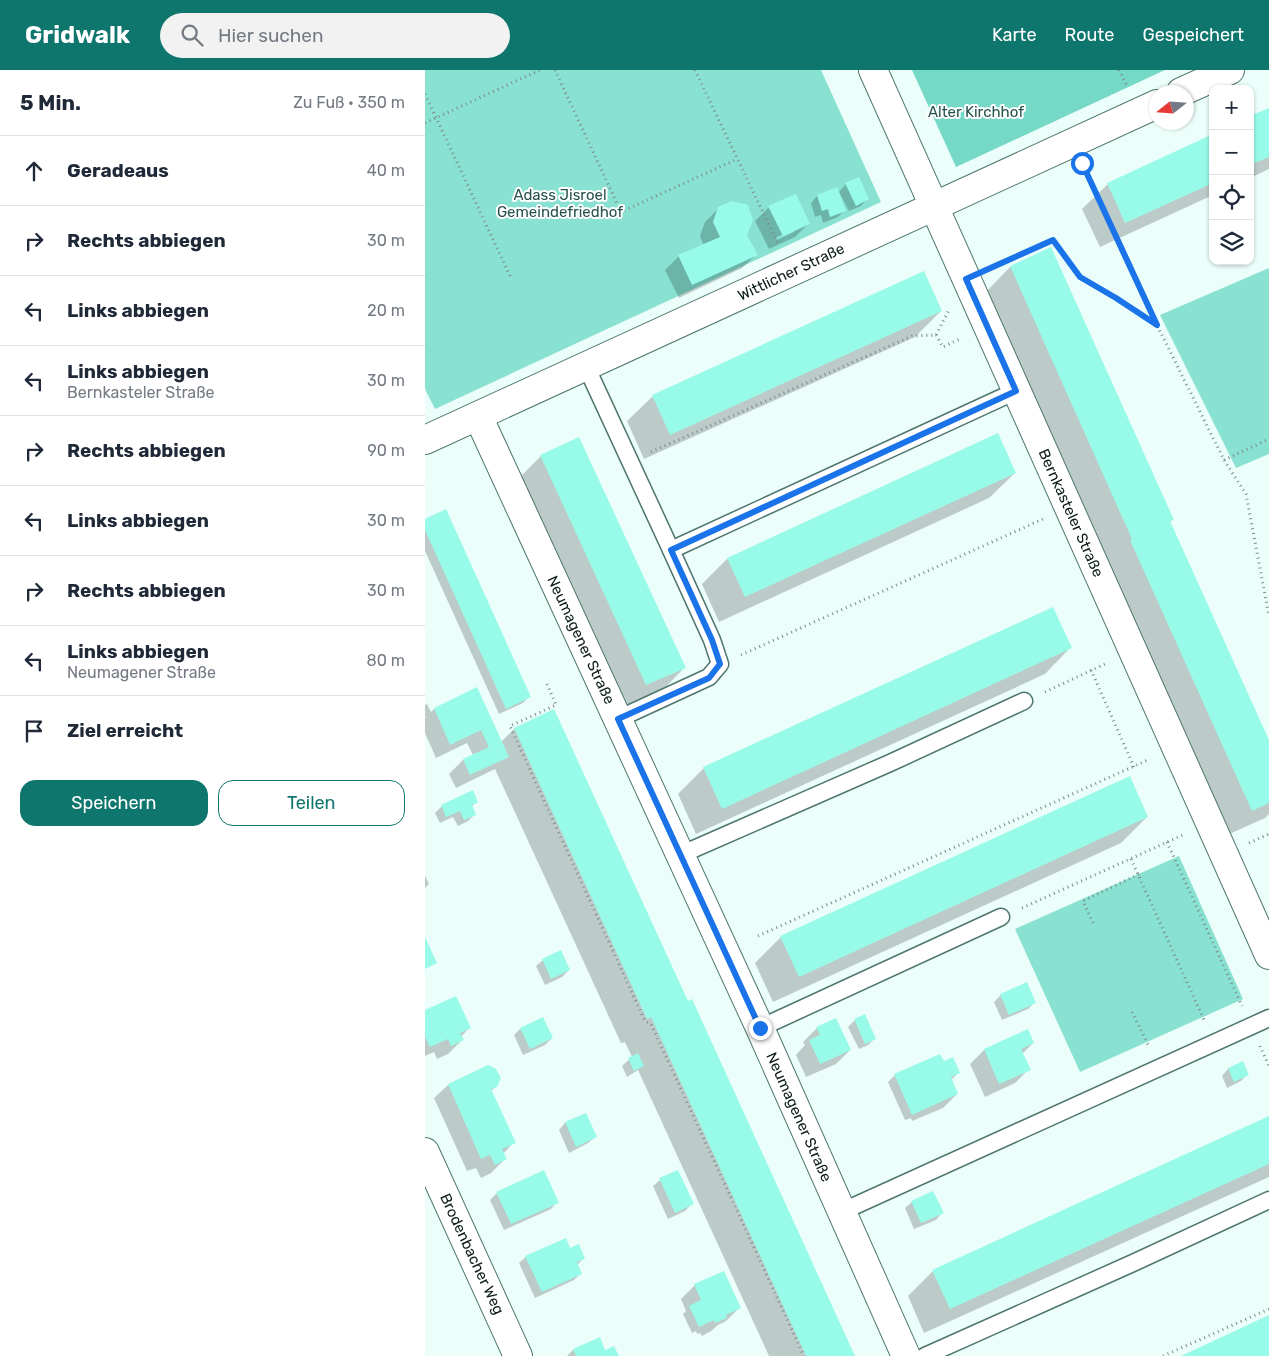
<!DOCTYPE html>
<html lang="de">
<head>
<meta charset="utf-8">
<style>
	:root { --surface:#fff; --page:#f2f2f3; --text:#1f2937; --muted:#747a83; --line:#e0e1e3; --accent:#0f766e }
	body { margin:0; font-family:Rubik,sans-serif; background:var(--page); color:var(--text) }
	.controls { position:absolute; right:15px; top:15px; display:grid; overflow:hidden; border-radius:10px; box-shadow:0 1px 4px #0004 }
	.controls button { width:45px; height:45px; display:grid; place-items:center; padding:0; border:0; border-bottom:1px solid var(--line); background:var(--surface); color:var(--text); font:25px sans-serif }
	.compass { position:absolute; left:724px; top:15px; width:45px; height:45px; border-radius:50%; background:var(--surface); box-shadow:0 1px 4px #0004; rotate:253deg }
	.stop { position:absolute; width:15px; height:15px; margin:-11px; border:4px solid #1a73e8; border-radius:50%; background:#fff }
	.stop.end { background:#1a73e8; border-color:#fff; box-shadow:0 1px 5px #0008 }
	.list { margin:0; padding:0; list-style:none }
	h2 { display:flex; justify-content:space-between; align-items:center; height:65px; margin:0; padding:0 20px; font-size:21px }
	h2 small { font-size:16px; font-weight:400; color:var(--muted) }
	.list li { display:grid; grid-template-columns:32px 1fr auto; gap:15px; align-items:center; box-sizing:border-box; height:70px; padding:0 20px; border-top:1px solid var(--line) }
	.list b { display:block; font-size:19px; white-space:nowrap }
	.list p { margin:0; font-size:16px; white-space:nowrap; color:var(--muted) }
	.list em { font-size:16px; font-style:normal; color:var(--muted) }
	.actions { display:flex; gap:10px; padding:15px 20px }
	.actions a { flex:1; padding:11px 0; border:1px solid var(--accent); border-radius:15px; text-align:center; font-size:18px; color:var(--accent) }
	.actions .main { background:var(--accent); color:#fff }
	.icon { flex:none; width:28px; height:28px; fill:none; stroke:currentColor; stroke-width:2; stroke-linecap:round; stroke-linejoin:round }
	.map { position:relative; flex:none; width:844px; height:1286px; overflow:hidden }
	header { display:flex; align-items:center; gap:30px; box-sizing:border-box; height:70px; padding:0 25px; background:var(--accent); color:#fff }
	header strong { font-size:24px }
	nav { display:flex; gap:28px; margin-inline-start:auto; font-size:18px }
	.search { width:350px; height:45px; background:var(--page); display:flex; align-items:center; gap:12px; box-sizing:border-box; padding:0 18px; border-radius:28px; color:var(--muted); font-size:19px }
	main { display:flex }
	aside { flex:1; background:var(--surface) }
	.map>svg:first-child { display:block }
	.green { fill:#89e1d2 }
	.forest { fill:#76d9c8 }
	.shadow { fill:#0003; fill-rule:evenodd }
	.building { fill:#98fbe9 }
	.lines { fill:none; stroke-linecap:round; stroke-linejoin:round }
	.lane-casing { stroke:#4e766e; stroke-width:19 }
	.street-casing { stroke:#4e766e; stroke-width:30 }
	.path { stroke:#7a8b88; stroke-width:3; stroke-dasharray:1 4; stroke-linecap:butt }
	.lane { stroke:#fff; stroke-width:16 }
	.street { stroke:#fff; stroke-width:28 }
	.route { stroke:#1a73e8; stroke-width:6 }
	.labels { text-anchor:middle; stroke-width:4; stroke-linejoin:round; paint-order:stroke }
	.park-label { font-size:15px; fill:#26524b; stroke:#fff }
	.street-label { font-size:15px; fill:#0e1e1c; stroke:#fff }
</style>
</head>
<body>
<header>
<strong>Gridwalk</strong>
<div class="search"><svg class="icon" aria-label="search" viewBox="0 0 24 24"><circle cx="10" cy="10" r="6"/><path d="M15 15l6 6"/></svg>Hier suchen</div>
<nav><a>Karte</a><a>Route</a><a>Gespeichert</a></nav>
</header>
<main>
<aside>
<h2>5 Min.<small>Zu Fuß · 350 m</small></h2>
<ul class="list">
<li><svg class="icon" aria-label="ahead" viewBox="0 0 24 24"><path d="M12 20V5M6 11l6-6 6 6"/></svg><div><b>Geradeaus</b></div><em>40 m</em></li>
<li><svg class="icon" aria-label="right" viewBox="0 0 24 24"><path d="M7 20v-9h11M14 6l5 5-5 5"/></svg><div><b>Rechts abbiegen</b></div><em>30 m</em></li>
<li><svg class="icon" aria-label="left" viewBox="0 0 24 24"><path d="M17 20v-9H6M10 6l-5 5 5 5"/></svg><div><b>Links abbiegen</b></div><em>20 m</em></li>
<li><svg class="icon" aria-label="left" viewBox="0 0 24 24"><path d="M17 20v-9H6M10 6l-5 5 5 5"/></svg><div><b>Links abbiegen</b><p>Bernkasteler Straße</p></div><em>30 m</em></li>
<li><svg class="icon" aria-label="right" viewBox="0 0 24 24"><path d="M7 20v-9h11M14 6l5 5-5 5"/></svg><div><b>Rechts abbiegen</b></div><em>90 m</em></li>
<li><svg class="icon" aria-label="left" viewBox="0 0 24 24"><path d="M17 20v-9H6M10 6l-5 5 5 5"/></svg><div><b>Links abbiegen</b></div><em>30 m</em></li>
<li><svg class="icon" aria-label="right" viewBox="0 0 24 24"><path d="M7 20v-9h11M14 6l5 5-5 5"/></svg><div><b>Rechts abbiegen</b></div><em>30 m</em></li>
<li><svg class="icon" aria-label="left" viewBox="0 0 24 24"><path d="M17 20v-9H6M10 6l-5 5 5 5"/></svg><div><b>Links abbiegen</b><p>Neumagener Straße</p></div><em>80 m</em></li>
<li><svg class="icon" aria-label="arrive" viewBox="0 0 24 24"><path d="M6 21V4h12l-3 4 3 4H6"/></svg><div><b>Ziel erreicht</b></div></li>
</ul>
<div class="actions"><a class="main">Speichern</a><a>Teilen</a></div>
</aside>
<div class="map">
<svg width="844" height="1286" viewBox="0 0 844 1286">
	<rect width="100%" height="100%" fill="#ecfefa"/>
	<g class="green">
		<polygon points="0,0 396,0 456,132 10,339 0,319"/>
		<polygon points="844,198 844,384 811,398 735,245"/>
		<polygon points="754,786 818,929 655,1002 590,859"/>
	</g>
	<polygon class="forest" points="487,0 740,0 531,97"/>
	<g class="shadow">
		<polygon points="844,39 844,99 825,108 825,48"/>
		<polygon points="788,65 788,125 675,177 657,139 683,114"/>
		<polygon points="421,114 442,129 436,136 424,141 414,122"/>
		<polygon points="392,126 420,140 413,147 398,153 396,145 390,147 386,133"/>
		<path d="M344,137L384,153L370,167L344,179L330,151ZM369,160V162L352,170L351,167Z"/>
		<polygon points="294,138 321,165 331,185 317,198 254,228 240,200 254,186 279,176 275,166 280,152"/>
		<polygon points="625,179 748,449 744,453 844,673 844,744 840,748 802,765 560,223 585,197"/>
		<polygon points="516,241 490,267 219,389 202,351 228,326"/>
		<polygon points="573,365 590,403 564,428 294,552 277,514 302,489"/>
		<polygon points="116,386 259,598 234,624 195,640 90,412"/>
		<polygon points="0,450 105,626 98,633 74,644 0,481"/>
		<polygon points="645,578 620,604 271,764 253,724 279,698"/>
		<polygon points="51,619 76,672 89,659 129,640 262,933 428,1286 344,1286 213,1000 202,1007 197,996 207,987 200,972 196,973 70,699 31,718 24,704 38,690 48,685 42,673 11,688 0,663 0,648 2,646 0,647 0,635 2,634 6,642 9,639"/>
		<polygon points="52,732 46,737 50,744 43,751 33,756 28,747 15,753 10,743 17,736"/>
		<polygon points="722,747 696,773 348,932 330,893 356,867"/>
		<polygon points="0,806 4,814 0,818"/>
		<polygon points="118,890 144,900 137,907 120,915 111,896"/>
		<polygon points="576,925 609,933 603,939 577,950 569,932"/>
		<polygon points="0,942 44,958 36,967 37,970 23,984 12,989 9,982 0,986"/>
		<polygon points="430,950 449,969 443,975 434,979 423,957"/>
		<polygon points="392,958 425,980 411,994 381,1007 371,985 380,975 378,972"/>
		<polygon points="95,959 127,968 120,975 98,985 89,965"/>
		<polygon points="603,961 608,973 597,984 604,999 590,1013 560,1027 545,994 559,980"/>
		<polygon points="817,993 823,1004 816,1011 802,1018 797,1006 803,999"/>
		<polygon points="533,1003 526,1010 532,1024 518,1038 487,1051 486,1048 480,1050 463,1012 470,1005"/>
		<polygon points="23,1015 71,1016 66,1021 89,1072 78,1084 80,1089 66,1103 56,1108 51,1098 42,1101 9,1028"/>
		<polygon points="160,1044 170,1067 163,1073 144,1083 134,1060 140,1053"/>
		<polygon points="844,1048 844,1107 499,1263 483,1226 508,1201"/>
		<polygon points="235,1110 267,1134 260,1141 243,1149 228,1116"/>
		<polygon points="72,1123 132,1132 126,1139 79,1160 65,1130"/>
		<polygon points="487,1132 517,1143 511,1150 489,1159 480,1138"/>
		<polygon points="144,1180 159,1188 152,1195 156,1203 149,1210 110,1228 94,1193 101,1187"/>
		<polygon points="270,1215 315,1237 301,1251 293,1255 286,1261 277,1266 275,1263 272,1264 271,1261 267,1263 258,1244 261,1241 256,1229"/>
		<polygon points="148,1280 180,1281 193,1286 142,1286"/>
	</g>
	<g class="building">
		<polygon points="844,38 844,87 825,95 825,46"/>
		<polygon points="788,64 788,113 700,153 682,113"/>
		<polygon points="434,107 444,129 431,136 420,113"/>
		<polygon points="412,117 421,141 405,147 403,139 397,141 392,125"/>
		<polygon points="371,124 385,154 358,166 343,136"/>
		<polygon points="307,131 323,135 328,150 322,165 333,185 267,215 253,185 295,167 288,152 293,137"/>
		<polygon points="626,177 749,450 745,451 844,670 844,733 827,741 705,470 707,469 585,196"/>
		<polygon points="499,201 517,241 245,365 227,325"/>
		<polygon points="573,363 591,403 320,527 302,488"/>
		<polygon points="154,367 261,598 221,615 115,385"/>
		<polygon points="21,439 106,627 81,639 0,460 0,449"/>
		<polygon points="628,537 647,578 297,739 278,697"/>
		<polygon points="52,617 84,687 45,705 38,689 64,677 56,660 25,675 9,638"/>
		<polygon points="129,639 263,931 267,929 430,1286 381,1286 226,947 222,949 89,658"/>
		<polygon points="705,706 723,747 374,907 355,866"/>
		<polygon points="48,720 53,732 47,735 51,745 39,750 35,741 21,747 16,735"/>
		<polygon points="0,867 12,893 0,899"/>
		<polygon points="136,880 145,900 126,909 117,889"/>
		<polygon points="602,912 611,933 584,945 575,924"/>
		<polygon points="31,926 46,958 35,963 39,970 26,976 23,969 5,977 0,966 0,940"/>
		<polygon points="440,944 451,969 440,974 429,949"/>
		<polygon points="118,947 128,968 105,979 95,958"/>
		<polygon points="411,948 426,980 395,994 384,970 395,965 391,957"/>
		<polygon points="603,959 609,973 596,979 606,1000 574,1014 559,979"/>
		<polygon points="213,983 219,996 209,1001 203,988"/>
		<polygon points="515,984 519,991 528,987 535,1003 526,1007 533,1024 487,1045 469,1004"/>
		<polygon points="818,991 824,1005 809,1012 803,998"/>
		<polygon points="63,995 71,999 76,1008 72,1017 66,1019 91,1073 77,1079 82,1089 70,1095 65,1085 56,1089 23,1014"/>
		<polygon points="161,1043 172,1067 151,1077 140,1052"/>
		<polygon points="844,1046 844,1094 525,1239 507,1200"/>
		<polygon points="119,1100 134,1133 86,1154 71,1122"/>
		<polygon points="253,1100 269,1134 250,1143 234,1108"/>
		<polygon points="508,1121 519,1143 496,1153 486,1131"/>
		<polygon points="141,1168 145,1178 154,1174 160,1189 152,1192 157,1204 117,1222 100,1186"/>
		<polygon points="299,1201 316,1238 301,1245 302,1248 290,1253 289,1250 274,1257 264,1236 276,1230 269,1214"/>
		<polygon points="844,1245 844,1286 756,1286"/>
		<polygon points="175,1267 180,1280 189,1276 194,1286 151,1286 148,1279"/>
	</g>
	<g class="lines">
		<g class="lane-casing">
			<g id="lane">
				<polyline points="161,296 246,480"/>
				<polyline points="193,649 284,607 295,594 287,570 246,480 591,321"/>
				<polyline points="255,785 465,693 599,631"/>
				<polyline points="335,958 576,847"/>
				<polyline points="416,1142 844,948"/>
				<polyline points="500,1286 708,1193 844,1130"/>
			</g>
		</g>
		<g class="street-casing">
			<g id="street">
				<polyline points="448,0 844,885"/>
				<polyline points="756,22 805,0"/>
				<polyline points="53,346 335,958 481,1286"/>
				<polyline points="0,370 732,34"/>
				<polyline points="0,1082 93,1286"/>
			</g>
		</g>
		<g class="path">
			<polyline points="130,0 196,142 312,89"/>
			<polyline points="270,0 354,176"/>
			<polyline points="694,0 702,16"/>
			<polyline points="0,24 86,208"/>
			<polyline points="0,53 115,0"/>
			<polyline points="659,97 732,255 799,390 821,424 844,546"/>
			<polyline points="567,197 628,171 655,207 691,228 732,255"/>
			<polyline points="511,265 518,277 537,268"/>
			<polyline points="226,382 487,266 511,265 524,240"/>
			<polyline points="799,390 844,369"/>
			<polyline points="316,585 618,449"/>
			<polyline points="666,600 709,697"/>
			<polyline points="122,614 131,635 85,656 220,951 226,954 379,1286"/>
			<polyline points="620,622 682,593"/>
			<polyline points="742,772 817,936"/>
			<polyline points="824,773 844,764"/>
			<polyline points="706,789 780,952"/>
			<polyline points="597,838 760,764"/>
			<polyline points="668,853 658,831 714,804"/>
			<polyline points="333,866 725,689"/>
			<polyline points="707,942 724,977"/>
			<polyline points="835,976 844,996"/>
			<polyline points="738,1286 844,1239"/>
		</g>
		<use href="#lane" class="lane"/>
		<use href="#street" class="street"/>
	</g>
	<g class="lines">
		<polyline class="route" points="335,958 193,649 284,608 295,594 287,570 246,480 591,321 541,209 628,170 655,207 691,228 732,255 657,93"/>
	</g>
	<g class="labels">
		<g class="park-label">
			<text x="551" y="47">Alter Kirchhof</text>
			<text x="135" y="130">Adass Jisroel<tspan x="135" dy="17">Gemeindefriedhof</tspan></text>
		</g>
		<g class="street-label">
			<text transform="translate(366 202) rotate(-25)" y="5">Wittlicher Straße</text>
			<text transform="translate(646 443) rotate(66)" y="5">Bernkasteler Straße</text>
			<text transform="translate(156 570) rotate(65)" y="5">Neumagener Straße</text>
			<text transform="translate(374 1047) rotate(66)" y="5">Neumagener Straße</text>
			<text transform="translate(47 1184) rotate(65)" y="5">Brodenbacher Weg</text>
		</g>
	</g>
</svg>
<div class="controls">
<button>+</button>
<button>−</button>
<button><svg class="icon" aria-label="locate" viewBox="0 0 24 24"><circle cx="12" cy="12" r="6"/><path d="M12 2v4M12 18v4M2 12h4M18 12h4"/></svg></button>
<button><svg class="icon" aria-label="layers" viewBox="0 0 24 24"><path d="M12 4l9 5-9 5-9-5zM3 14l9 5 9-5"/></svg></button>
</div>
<svg class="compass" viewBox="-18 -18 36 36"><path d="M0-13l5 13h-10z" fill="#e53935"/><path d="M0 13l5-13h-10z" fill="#747a83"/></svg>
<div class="stop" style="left:657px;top:93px"></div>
<div class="stop end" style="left:335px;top:958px"></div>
</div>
</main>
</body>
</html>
